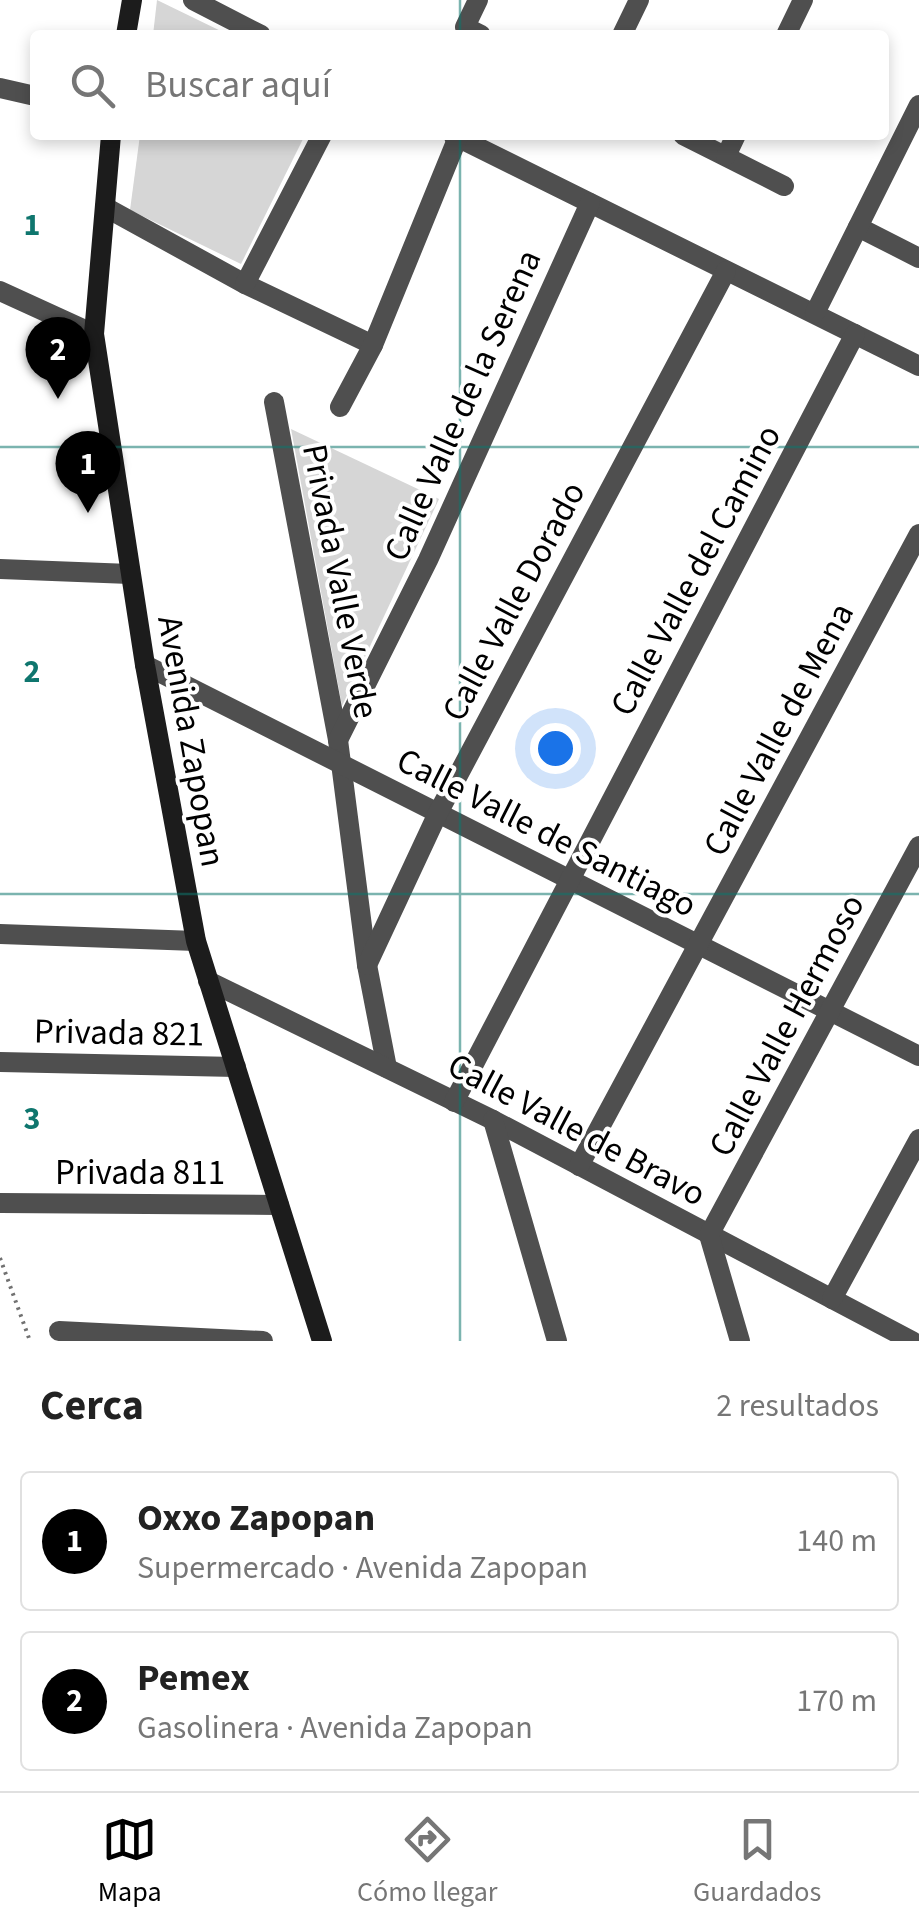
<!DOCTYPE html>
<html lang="es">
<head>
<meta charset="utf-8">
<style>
	:root { --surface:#fff; --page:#f2f2f2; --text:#222; --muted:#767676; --line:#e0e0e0; --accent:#000 }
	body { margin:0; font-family:"Source Sans 3",sans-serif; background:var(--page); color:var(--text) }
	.you { position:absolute; left:555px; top:748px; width:35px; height:35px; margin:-25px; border:8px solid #fff; border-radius:50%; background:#1a73e8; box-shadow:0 0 0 15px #1a73e833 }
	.badge { display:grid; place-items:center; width:65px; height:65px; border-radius:50%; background:var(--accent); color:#fff; font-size:32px; font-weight:700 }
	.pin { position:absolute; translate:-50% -82px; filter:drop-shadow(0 2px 5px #0008) }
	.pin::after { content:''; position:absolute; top:52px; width:35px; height:30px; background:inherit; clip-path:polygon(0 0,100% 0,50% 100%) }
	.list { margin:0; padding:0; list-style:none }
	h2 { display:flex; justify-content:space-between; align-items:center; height:130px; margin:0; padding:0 40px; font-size:42px }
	h2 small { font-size:32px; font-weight:400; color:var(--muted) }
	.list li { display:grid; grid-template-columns:65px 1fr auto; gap:30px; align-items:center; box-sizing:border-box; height:140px; margin:0 20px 20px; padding:0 20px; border:2px solid var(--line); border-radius:10px }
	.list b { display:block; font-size:38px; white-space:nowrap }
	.list p { margin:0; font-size:32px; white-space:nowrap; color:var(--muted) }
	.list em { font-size:32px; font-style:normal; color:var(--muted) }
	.icon { flex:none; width:55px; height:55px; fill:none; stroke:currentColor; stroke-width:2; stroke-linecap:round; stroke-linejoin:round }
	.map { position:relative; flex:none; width:919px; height:1341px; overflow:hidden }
	.search { position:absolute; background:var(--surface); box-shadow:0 5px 15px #0003; left:30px; right:30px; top:30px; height:110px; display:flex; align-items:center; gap:25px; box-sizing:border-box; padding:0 35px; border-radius:10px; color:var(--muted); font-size:38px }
	.sheet { height:450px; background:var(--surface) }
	nav { display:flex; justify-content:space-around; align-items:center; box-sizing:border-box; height:140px; border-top:2px solid var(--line); background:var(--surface); font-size:28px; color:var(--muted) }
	nav a { display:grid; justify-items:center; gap:5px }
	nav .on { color:var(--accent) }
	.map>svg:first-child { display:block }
	.green { fill:#d6d6d6 }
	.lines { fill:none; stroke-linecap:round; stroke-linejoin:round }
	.path { stroke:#717171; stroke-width:4; stroke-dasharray:2.5 5; stroke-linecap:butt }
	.street { stroke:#4f4f4f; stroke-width:20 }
	.secondary { stroke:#1c1c1c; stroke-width:20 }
	.grid { fill:none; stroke:#0f766e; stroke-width:2.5; stroke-opacity:0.55 }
	.labels { text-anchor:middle; stroke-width:8; stroke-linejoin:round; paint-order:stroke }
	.street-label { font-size:35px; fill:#000; stroke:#fff }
	.grid-label { font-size:32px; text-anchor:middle; font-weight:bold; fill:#0f766e; stroke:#fff; stroke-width:8; stroke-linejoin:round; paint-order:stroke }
</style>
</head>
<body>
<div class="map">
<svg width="919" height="1341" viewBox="0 0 919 1341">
	<rect width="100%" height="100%" fill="#fff"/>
	<g class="green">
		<polygon points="157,0 229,35 153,35"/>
		<polygon points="140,135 305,135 241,264 130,210"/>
		<polygon points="291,429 439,499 342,706"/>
	</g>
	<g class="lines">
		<polyline class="path" points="0,1258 30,1341"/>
		<g class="street">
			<polyline points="193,0 261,35"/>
			<polyline points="478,0 465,27 481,35"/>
			<polyline points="622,35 639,0"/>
			<polyline points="786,35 803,0"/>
			<polyline points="0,88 35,96"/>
			<polyline points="453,135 919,366"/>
			<polyline points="683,135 784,186"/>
			<polyline points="726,156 736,135"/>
			<polyline points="105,207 245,284 373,345"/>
			<polyline points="858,227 919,258"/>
			<polyline points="245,284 322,135"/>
			<polyline points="0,291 94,334"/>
			<polyline points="815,313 919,105"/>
			<polyline points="274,402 338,740 367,965 387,1068"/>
			<polyline points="340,407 373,345 458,137"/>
			<polyline points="0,569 130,574"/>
			<polyline points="145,665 919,1056"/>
			<polyline points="338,740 428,560 590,203"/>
			<polyline points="0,934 196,941"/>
			<polyline points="367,965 438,813 726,271"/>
			<polyline points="208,981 493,1120 912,1341"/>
			<polyline points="0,1062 236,1067"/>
			<polyline points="454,1102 855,334"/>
			<polyline points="493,1120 557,1341"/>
			<polyline points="579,1166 919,534"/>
			<polyline points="0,1203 279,1205"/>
			<polyline points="832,1299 919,1139"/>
			<polyline points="59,1331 263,1341"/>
			<polyline points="740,1341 709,1235 919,846"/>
		</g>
		<g class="secondary">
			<polyline points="126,35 132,0"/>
			<polyline points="111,135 94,334 145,665 196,941 322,1341"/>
		</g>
	</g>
	<path class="grid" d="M460,0V35M460,135V1341M0,447H919M0,894H919"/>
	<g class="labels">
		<g class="street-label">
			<text transform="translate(462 405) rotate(-66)" y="12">Calle Valle de la Serena</text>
			<text transform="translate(695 570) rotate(-62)" y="12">Calle Valle del Camino</text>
			<text transform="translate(341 581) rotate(79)" y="12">Privada Valle Verde</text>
			<text transform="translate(513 601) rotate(-62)" y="12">Calle Valle Dorado</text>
			<text transform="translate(778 729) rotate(-62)" y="12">Calle Valle de Mena</text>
			<text transform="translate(192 741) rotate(80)" y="12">Avenida Zapopan</text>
			<text transform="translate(547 832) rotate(27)" y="12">Calle Valle de Santiago</text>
			<text transform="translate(786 1025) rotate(-62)" y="12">Calle Valle Hermoso</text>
			<text transform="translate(119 1032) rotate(1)" y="12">Privada 821</text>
			<text transform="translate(577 1129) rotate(28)" y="12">Calle Valle de Bravo</text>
			<text x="140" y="1184">Privada 811</text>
		</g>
	</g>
	<g class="grid-label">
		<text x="32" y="235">1</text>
		<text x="32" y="682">2</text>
		<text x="32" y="1129">3</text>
	</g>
</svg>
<div class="you"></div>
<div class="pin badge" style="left:88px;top:513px">1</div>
<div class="pin badge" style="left:58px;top:399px">2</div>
<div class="search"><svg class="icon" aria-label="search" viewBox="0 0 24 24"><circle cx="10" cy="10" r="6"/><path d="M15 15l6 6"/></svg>Buscar aquí</div>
</div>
<section class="sheet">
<h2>Cerca<small>2 resultados</small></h2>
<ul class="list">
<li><span class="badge">1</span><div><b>Oxxo Zapopan</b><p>Supermercado · Avenida Zapopan</p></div><em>140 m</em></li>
<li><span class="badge">2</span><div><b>Pemex</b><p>Gasolinera · Avenida Zapopan</p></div><em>170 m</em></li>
</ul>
</section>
<nav>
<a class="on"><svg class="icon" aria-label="map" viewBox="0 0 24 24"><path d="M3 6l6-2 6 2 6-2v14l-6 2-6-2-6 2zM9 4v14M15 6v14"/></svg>Mapa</a>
<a><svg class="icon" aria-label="directions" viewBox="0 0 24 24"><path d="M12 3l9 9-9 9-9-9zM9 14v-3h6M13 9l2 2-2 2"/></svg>Cómo llegar</a>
<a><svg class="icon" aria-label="saved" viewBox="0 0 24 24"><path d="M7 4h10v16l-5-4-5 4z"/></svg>Guardados</a>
</nav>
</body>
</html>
